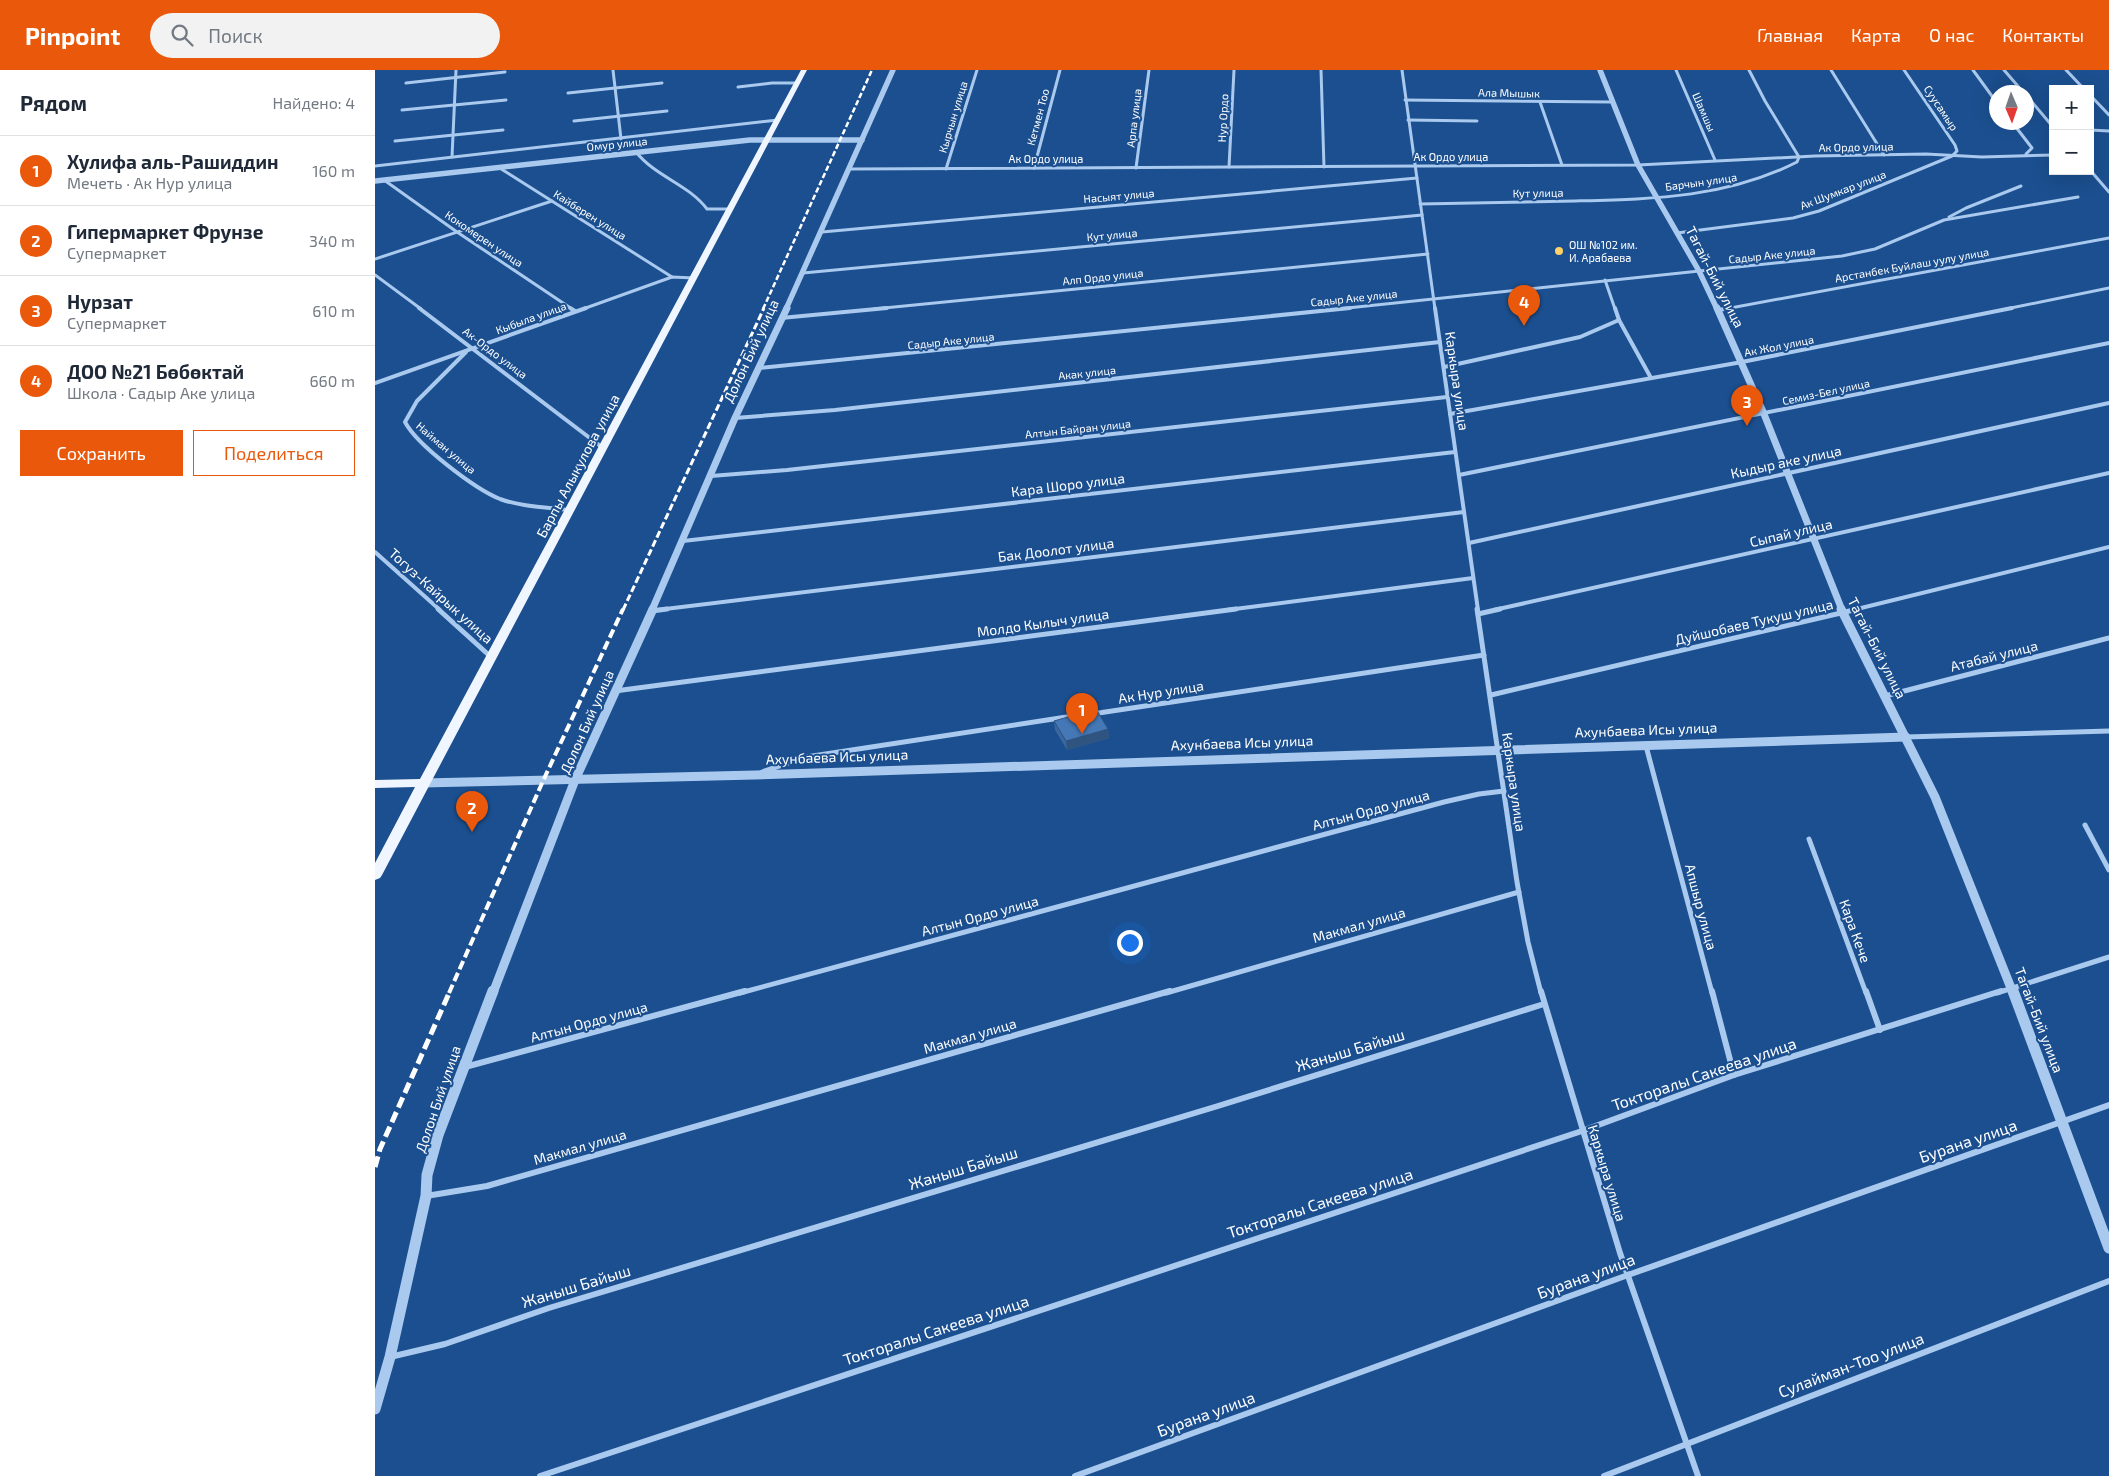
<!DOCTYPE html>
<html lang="ru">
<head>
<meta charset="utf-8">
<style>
	:root { --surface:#fff; --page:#f2f2f3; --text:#1f2937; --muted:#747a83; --line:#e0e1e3; --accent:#ea580c }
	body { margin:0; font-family:"Exo 2",sans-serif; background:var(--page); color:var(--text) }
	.controls { position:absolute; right:15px; top:15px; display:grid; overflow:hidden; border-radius:0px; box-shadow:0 5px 20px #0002 }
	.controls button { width:45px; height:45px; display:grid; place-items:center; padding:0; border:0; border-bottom:1px solid var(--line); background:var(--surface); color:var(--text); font:25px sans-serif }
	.compass { position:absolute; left:1614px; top:15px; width:45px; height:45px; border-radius:50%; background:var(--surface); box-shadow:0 5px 20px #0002; rotate:178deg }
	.you { position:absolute; left:754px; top:872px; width:18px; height:18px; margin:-12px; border:4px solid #fff; border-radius:50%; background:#1a73e8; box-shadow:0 0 0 8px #1a73e833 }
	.badge { display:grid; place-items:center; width:32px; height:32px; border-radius:50%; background:var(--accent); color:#fff; font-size:16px; font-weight:700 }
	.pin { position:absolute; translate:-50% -41px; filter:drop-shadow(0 1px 2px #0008) }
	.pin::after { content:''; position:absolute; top:26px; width:18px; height:15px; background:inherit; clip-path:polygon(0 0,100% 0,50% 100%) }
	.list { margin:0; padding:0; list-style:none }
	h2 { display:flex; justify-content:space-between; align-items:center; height:65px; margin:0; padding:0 20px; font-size:21px }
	h2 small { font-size:16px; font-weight:400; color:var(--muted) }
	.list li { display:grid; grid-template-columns:32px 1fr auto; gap:15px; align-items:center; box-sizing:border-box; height:70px; padding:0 20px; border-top:1px solid var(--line) }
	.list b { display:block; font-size:19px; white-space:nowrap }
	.list p { margin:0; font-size:16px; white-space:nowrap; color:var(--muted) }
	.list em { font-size:16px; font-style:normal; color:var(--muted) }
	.actions { display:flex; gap:10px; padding:15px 20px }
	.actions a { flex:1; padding:11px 0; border:1px solid var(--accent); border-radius:0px; text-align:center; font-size:18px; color:var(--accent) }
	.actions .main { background:var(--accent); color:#fff }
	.icon { flex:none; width:28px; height:28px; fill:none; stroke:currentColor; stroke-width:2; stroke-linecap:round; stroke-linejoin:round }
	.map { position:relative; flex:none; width:1734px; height:1406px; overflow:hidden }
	header { display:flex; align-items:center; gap:30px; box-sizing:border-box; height:70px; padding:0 25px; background:var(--accent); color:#fff }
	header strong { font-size:24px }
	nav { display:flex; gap:28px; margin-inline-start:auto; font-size:18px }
	.search { width:350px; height:45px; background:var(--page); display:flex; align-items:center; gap:12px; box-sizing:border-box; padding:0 18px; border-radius:28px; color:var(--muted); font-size:19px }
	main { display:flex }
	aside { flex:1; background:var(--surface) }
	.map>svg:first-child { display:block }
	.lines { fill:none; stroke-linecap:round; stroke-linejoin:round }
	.minor-far3 { stroke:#a9c9ee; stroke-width:3 }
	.minor-far2 { stroke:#a9c9ee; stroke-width:4 }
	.minor-far1 { stroke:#a9c9ee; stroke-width:5 }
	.minor { stroke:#a9c9ee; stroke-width:6 }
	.tertiary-far3 { stroke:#a9c9ee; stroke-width:5.5 }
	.tertiary-far2 { stroke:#a9c9ee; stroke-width:7 }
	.tertiary-far1 { stroke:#a9c9ee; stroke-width:9 }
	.tertiary { stroke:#a9c9ee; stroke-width:11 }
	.primary { fill:#f0f6ff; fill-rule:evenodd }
	.rail-far3 { stroke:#fff; stroke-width:2.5; stroke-dasharray:5.5 2.5; stroke-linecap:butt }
	.rail-far2 { stroke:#fff; stroke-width:3; stroke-dasharray:7 3; stroke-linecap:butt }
	.rail-far1 { stroke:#fff; stroke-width:4; stroke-dasharray:9 4; stroke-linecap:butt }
	.rail { stroke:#fff; stroke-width:5; stroke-dasharray:11 5; stroke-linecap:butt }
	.wall { fill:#3a679d }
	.shaded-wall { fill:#305480 }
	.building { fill:#4478b7; stroke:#305480 }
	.poi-dot { fill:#ffd166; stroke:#1b4f8f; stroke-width:2 }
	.labels { text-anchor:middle; stroke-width:4; stroke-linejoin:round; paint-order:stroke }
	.far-street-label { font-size:11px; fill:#fff; stroke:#1b4f8f }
	.far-poi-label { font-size:11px; fill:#fff; stroke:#1b4f8f; text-anchor:start }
	.street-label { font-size:14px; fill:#fff; stroke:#1b4f8f }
	.near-street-label { font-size:16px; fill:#fff; stroke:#1b4f8f }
</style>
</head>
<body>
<header>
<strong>Pinpoint</strong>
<div class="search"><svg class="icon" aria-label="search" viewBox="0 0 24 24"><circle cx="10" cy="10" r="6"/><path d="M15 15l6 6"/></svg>Поиск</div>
<nav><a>Главная</a><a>Карта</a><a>О нас</a><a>Контакты</a></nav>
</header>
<main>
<aside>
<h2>Рядом<small>Найдено: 4</small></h2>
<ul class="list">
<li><span class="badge">1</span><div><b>Хулифа аль-Рашиддин</b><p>Мечеть · Ак Нур улица</p></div><em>160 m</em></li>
<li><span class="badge">2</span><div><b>Гипермаркет Фрунзе</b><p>Супермаркет</p></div><em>340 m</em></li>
<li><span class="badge">3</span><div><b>Нурзат</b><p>Супермаркет</p></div><em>610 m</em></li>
<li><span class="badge">4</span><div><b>ДОО №21 Бөбөктай</b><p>Школа · Садыр Аке улица</p></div><em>660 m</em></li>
</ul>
<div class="actions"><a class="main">Сохранить</a><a>Поделиться</a></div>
</aside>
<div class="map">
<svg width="1734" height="1406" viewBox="0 0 1734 1406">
	<rect width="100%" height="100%" fill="#1b4f8f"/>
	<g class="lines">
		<g class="minor-far3">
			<polyline points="238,0 246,69"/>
			<polyline points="946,0 949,97"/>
			<polyline points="1027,0 1060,239"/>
			<polyline points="1301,0 1340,90"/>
			<polyline points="1456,0 1509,85"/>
			<polyline points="1598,0 1622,33"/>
			<polyline points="1629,0 1648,22"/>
			<polyline points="1691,0 1709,19"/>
			<polyline points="31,13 130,2"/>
			<polyline points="363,17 397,13 422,13"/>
			<polyline points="193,23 287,13"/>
			<polyline points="1715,25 1734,45"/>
			<polyline points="1652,26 1678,57"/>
			<polyline points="1030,30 1237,32"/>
			<polyline points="1165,32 1187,95"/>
			<polyline points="27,40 131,30"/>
			<polyline points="1033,50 1102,51"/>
			<polyline points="199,51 292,41"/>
			<polyline points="1637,52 1657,78 1651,84"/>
			<polyline points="1715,60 1734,61"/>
			<polyline points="20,71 128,60"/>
			<path d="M261,82C281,107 313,114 332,139H355"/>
			<polyline points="77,87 81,0"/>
			<polyline points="0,96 403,50"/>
			<polyline points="123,97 297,207"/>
			<polyline points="854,97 859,0"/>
			<polyline points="659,98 685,0"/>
			<polyline points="761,98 774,0"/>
			<polyline points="474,99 1263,95 1440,86 1551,84 1607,87 1678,85"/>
			<polyline points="571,99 602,0"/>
			<polyline points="1715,100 1734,122"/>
			<polyline points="9,110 82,162 197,239"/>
			<path d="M1045,134C1097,133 1149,132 1200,131C1278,129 1351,128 1422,92L1424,87L1390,31L1374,0"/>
			<polyline points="1574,147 1591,138 1646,116"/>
			<polyline points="447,162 1042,108"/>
			<polyline points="1302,163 1418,148 1444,141 1577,86 1582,81 1580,75 1529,0"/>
			<polyline points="0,189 177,131"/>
			<polyline points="428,203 1047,145"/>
			<polyline points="0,205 46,239"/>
			<polyline points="1230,210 1240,239"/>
			<polyline points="208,239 297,207 319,208"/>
			<polyline points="499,239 1053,184"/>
			<polyline points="963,239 1467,186 1500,179 1569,150 1703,127"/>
			<polyline points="1350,239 1734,168"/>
			<polyline points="1631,239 1734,218"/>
		</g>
		<g class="minor-far2">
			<polyline points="44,238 228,378"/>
			<polyline points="195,238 200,241"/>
			<polyline points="1060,238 1103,540"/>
			<polyline points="1240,238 1244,250 1276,308"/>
			<polyline points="1343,240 1356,238"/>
			<polyline points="406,248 512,238"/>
			<path d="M91,282L42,331L30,352C42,375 100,419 125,429C147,437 172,437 194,440"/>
			<polyline points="1069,297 1205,267 1244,250"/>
			<polyline points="384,298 975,238"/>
			<polyline points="0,313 211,238"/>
			<polyline points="1075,344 1367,292 1637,238"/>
			<polyline points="360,348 460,340 1065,272"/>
			<polyline points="1084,405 1734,273"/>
			<polyline points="336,406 412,400 1072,327"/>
			<polyline points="308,471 1080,382"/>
			<polyline points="1094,473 1734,333"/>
			<polyline points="0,482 65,540"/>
			<polyline points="282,540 1089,442"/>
			<polyline points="852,540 1098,508"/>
			<polyline points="1119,540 1734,403"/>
			<polyline points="1478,540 1734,477"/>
		</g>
		<g class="minor-far1">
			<polyline points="63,539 116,587"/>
			<polyline points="1102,539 1142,812 1153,872 1166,923"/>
			<polyline points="277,541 292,539"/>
			<polyline points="1103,544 1125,539"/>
			<polyline points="240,621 861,539"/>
			<polyline points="1116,625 1483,539"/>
			<polyline points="1510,626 1734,568"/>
			<polyline points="717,644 1109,585"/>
			<polyline points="1531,667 1734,661"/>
			<polyline points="1271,676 1337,923"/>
			<polyline points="387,702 431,687 698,646"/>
			<polyline points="1710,755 1734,800"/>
			<polyline points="1434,769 1491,923"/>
			<polyline points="365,923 1069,732 1104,724 1129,721"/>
			<polyline points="791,923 1144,822"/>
			<polyline points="1622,923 1734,887"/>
		</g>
		<g class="minor">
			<polyline points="1166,921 1245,1183 1323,1406"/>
			<polyline points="1337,921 1359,1005"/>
			<polyline points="1491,921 1505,960"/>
			<polyline points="90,997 370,921"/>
			<polyline points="51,1126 112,1116 795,921"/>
			<polyline points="15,1287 70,1274 174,1238 843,1036 1169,934"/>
			<polyline points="165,1406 1207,1061 1359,1005 1626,921"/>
			<polyline points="700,1406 1253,1205 1734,1035"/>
			<polyline points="1229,1406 1734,1211"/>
		</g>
		<g class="tertiary-far3">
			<polyline points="1225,0 1263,95 1324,201 1342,239"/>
			<polyline points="0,111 375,70 487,70"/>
			<polyline points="411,239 518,0"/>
		</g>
		<g class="tertiary-far2">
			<polyline points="1342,238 1389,344 1467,540"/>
			<polyline points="277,540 360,348 412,238"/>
		</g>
		<g class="tertiary-far1">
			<polyline points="1466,539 1560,727 1638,923"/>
			<polyline points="48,713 380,705 1531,667"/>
			<polyline points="118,923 200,710 278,539"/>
		</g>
		<g class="tertiary">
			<polyline points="1638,921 1734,1178"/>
			<polyline points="0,1339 15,1287 51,1126 52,1105 63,1065 118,921"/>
		</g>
		<polygon class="primary" points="426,0 432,0 7,805 5,808 0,810 0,793 40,717 0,718 0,710 45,709"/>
		<polyline class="rail-far3" points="388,239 497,0"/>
		<polyline class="rail-far2" points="248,540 389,238"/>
		<polyline class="rail-far1" points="74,923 168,711 248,539"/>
		<polyline class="rail" points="0,1097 5,1079 75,921"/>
	</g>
	<polygon class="wall" points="679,651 733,659 734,668 692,680 680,660"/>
	<polygon class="shaded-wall" points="733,659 734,668 692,680 691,671"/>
	<polygon class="building" points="721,639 733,659 691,671 679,651"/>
	<circle class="poi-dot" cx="1184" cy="181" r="5"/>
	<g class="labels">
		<g class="far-street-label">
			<text transform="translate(1134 23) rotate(1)" y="4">Ала Мышык</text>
			<text transform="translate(1566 38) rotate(56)" y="4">Суусамыр</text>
			<text transform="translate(1329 42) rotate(66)" y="4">Шамшы</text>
			<text transform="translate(578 47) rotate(-73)" y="4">Кырчын улица</text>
			<text transform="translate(663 47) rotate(-75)" y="4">Кетмен Тоо</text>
			<text transform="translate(759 48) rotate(-83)" y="4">Арпа улица</text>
			<text transform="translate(848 48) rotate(-87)" y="4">Нур Ордо</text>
			<text transform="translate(242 74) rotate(-6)" y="4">Омур улица</text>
			<text transform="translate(1481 77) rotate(-1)" y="4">Ак Ордо улица</text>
			<text x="1076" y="91">Ак Ордо улица</text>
			<text x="671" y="93">Ак Ордо улица</text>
			<text transform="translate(1326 112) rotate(-8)" y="4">Барчын улица</text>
			<text transform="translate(1468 120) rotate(-21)" y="4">Ак Шумкар улица</text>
			<text transform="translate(1163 123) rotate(-1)" y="4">Кут улица</text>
			<text transform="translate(744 126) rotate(-5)" y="4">Насыят улица</text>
			<text transform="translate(215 145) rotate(32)" y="4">Кайберен улица</text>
			<text transform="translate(737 165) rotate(-5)" y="4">Кут улица</text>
			<text transform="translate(109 169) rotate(34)" y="4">Кокомерен улица</text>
			<text transform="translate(1397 185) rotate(-6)" y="4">Садыр Аке улица</text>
			<text transform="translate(1537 195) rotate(-10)" y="4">Арстанбек Буйлаш уулу улица</text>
			<text transform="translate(728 207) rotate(-6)" y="4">Алп Ордо улица</text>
			<text transform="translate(979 228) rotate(-6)" y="4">Садыр Аке улица</text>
			<text transform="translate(156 248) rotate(-20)" y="4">Кыбыла улица</text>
			<text transform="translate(576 271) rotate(-6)" y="4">Садыр Аке улица</text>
			<text transform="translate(1404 276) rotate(-11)" y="4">Ак Жол улица</text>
			<text transform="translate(120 283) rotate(37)" y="4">Ак-Ордо улица</text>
			<text transform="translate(712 303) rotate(-6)" y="4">Акак улица</text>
			<text transform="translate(1451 322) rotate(-12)" y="4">Семиз-Бел улица</text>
			<text transform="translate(703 359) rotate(-6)" y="4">Алтын Байран улица</text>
			<text transform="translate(71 378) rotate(40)" y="4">Найман улица</text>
		</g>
		<g class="far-poi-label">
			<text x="1194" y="179">ОШ №102 им.<tspan x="1194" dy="13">И. Арабаева</tspan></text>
		</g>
		<g class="street-label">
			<text transform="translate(1340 207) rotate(63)" y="5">Тагай-Бий улица</text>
			<text transform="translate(376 281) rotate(-65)" y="5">Долон Бий улица</text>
			<text transform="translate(1082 311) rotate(82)" y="5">Каркыра улица</text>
			<text transform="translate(1411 392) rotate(-12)" y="5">Кыдыр аке улица</text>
			<text transform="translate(203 396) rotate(-62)" y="5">Барпы Алыкулова улица</text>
			<text transform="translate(693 415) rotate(-7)" y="5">Кара Шоро улица</text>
			<text transform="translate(1416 463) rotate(-13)" y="5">Сыпай улица</text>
			<text transform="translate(681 480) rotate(-7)" y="5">Бак Доолот улица</text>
			<text transform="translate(66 526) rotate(42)" y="5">Тогуз-Кайрык улица</text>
			<text transform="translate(1379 552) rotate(-13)" y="5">Дуйшобаев Тукуш улица</text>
			<text transform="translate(668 553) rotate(-8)" y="5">Молдо Кылыч улица</text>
			<text transform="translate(1502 578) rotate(63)" y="5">Тагай-Бий улица</text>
			<text transform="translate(1619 586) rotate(-14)" y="5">Атабай улица</text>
			<text transform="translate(786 622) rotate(-9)" y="5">Ак Нур улица</text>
			<text transform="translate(212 652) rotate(-66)" y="5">Долон Бий улица</text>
			<text transform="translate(1271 660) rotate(-2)" y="5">Ахунбаева Исы улица</text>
			<text transform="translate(867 673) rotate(-2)" y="5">Ахунбаева Исы улица</text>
			<text transform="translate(462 687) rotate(-2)" y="5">Ахунбаева Исы улица</text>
			<text transform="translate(1139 712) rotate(82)" y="5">Каркыра улица</text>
			<text transform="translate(996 740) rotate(-15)" y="5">Алтын Ордо улица</text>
			<text transform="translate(1326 837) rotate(75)" y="5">Апшыр улица</text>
			<text transform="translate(605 846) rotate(-15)" y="5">Алтын Ордо улица</text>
			<text transform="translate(984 855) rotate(-16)" y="5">Макмал улица</text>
			<text transform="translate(1480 861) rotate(70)" y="5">Кара Кече</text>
			<text transform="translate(1664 950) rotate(69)" y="5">Тагай-Бий улица</text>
			<text transform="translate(214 952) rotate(-15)" y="5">Алтын Ордо улица</text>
			<text transform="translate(595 966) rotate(-16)" y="5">Макмал улица</text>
			<text transform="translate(63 1029) rotate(-71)" y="5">Долон Бий улица</text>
			<text transform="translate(205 1077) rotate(-16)" y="5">Макмал улица</text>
			<text transform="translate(1232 1103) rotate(73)" y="5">Каркыра улица</text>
		</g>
		<g class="near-street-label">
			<text transform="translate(975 980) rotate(-17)" y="6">Жаныш Байыш</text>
			<text transform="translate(1329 1004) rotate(-19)" y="6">Токторалы Сакеева улица</text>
			<text transform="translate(1593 1071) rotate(-19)" y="6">Бурана улица</text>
			<text transform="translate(588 1098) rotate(-17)" y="6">Жаныш Байыш</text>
			<text transform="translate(945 1133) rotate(-18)" y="6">Токторалы Сакеева улица</text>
			<text transform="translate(1211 1206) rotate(-20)" y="6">Бурана улица</text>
			<text transform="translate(201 1216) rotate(-17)" y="6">Жаныш Байыш</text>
			<text transform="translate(561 1260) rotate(-18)" y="6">Токторалы Сакеева улица</text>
			<text transform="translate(1476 1295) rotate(-21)" y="6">Сулайман-Тоо улица</text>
			<text transform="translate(831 1344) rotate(-20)" y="6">Бурана улица</text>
		</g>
	</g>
</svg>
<div class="controls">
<button>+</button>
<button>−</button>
</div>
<svg class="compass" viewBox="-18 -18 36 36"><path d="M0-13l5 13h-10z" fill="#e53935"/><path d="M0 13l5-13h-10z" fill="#747a83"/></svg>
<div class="you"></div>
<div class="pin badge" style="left:707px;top:664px">1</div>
<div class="pin badge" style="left:97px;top:762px">2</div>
<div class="pin badge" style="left:1372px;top:356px">3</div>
<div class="pin badge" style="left:1149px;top:256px">4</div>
</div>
</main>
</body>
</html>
